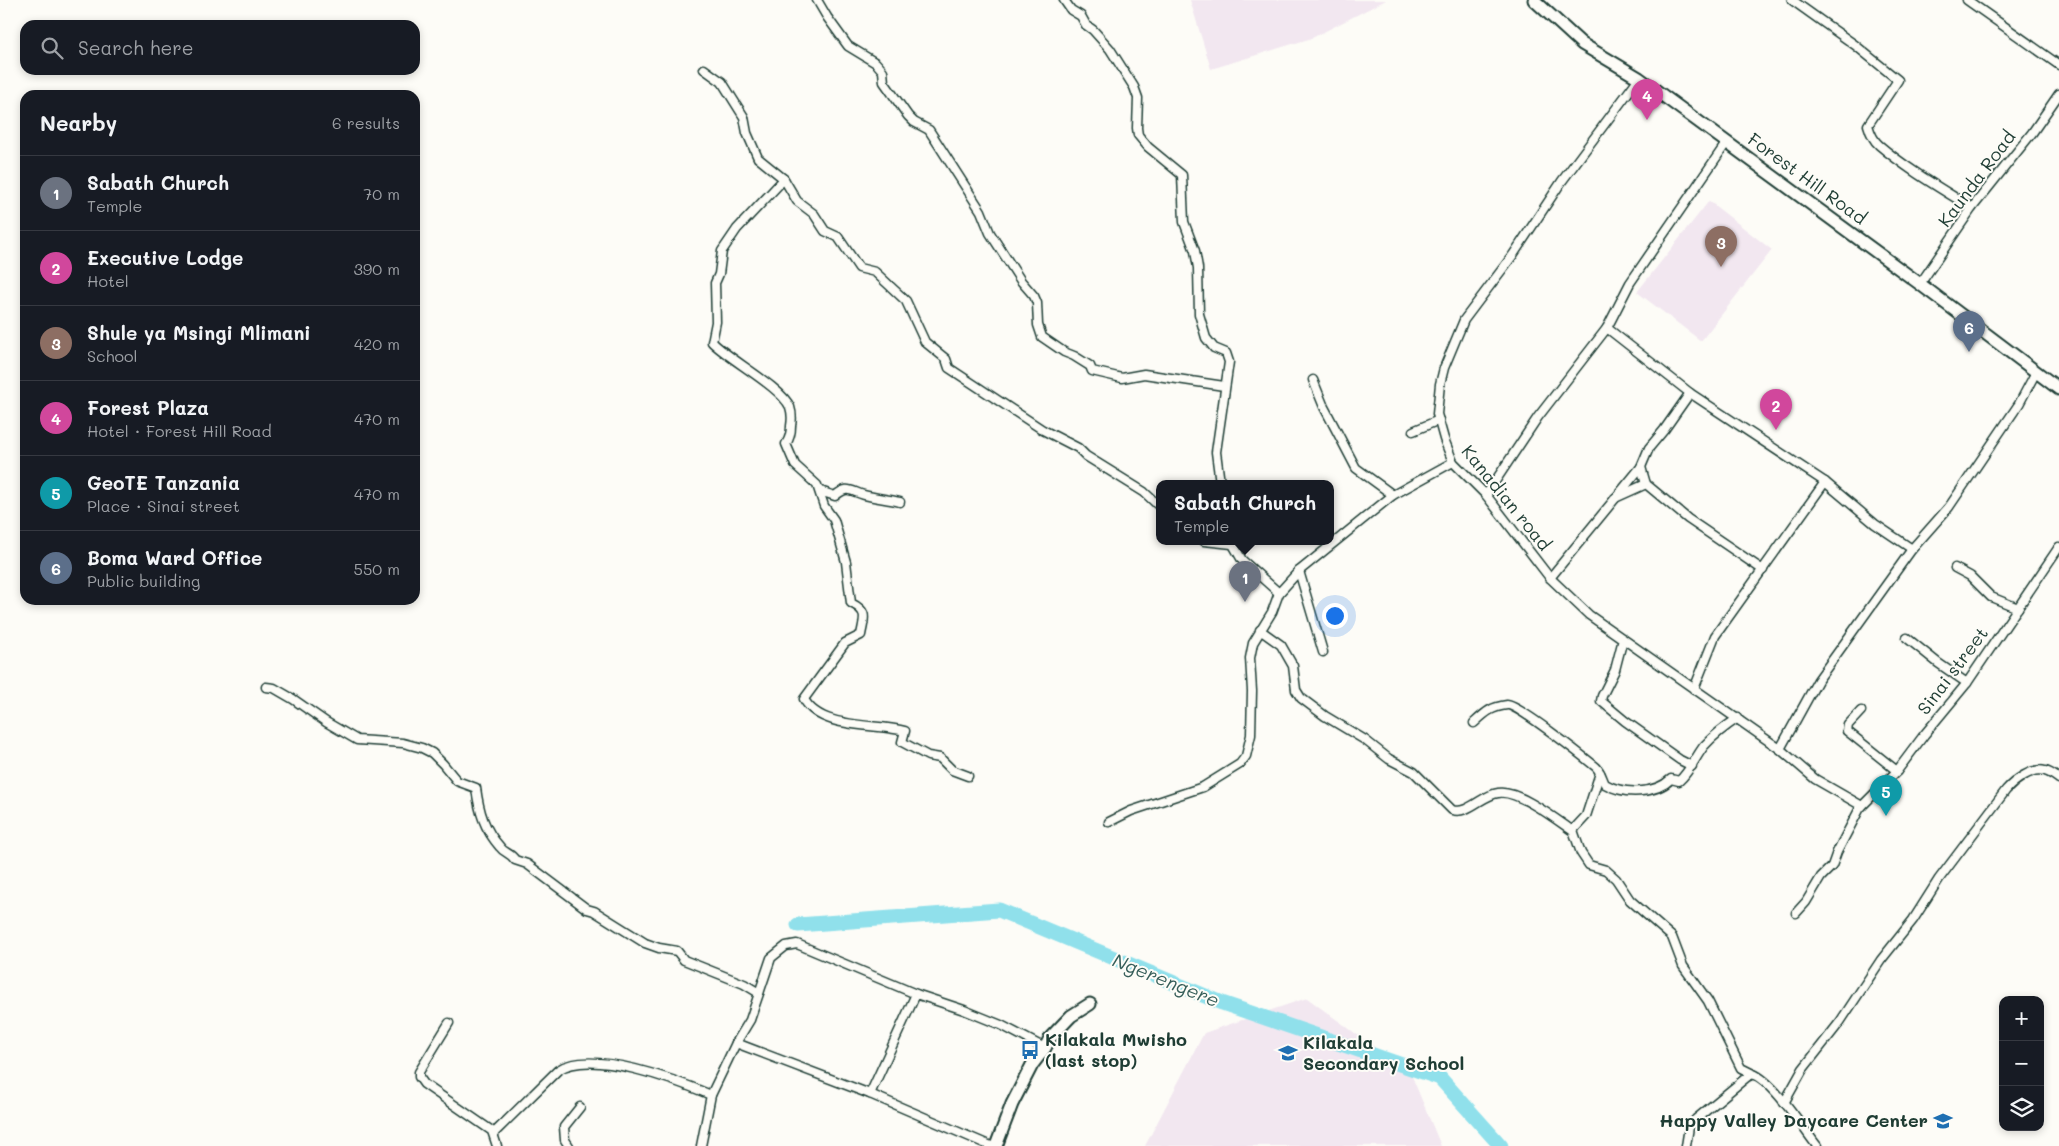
<!DOCTYPE html>
<html lang="en">
<head>
<meta charset="utf-8">
<style>
	:root { --surface:#171b24; --page:#20242c; --text:#f1f3f6; --muted:#9ea1a6; --line:#363941; --accent:#2563eb }
	body { margin:0; font-family:Mali,sans-serif; background:var(--page); color:var(--text) }
	.controls { position:absolute; right:15px; bottom:15px; display:grid; overflow:hidden; border-radius:10px; box-shadow:0 2px 8px #0003 }
	.controls button { width:45px; height:45px; display:grid; place-items:center; padding:0; border:0; border-bottom:1px solid var(--line); background:var(--surface); color:var(--text); font:25px sans-serif }
	.you { position:absolute; left:1334px; top:615px; width:18px; height:18px; margin:-12px; border:4px solid #fff; border-radius:50%; background:#1a73e8; box-shadow:0 0 0 8px #1a73e833 }
	.badge { display:grid; place-items:center; width:32px; height:32px; border-radius:50%; background:var(--accent); color:#fff; font-size:16px; font-weight:700 }
	.pin { position:absolute; translate:-50% -41px; filter:drop-shadow(0 1px 2px #0008) }
	.pin::after { content:''; position:absolute; top:26px; width:18px; height:15px; background:inherit; clip-path:polygon(0 0,100% 0,50% 100%) }
	.popup { position:absolute; left:1156px; top:480px; width:178px; height:65px; box-sizing:border-box; display:grid; place-content:center; border-radius:10px; background:var(--surface); filter:drop-shadow(0 1px 4px #0005); font-size:16px; white-space:nowrap; color:var(--muted) }
	.popup b { font-size:19px; color:var(--text) }
	.popup::after { content:''; position:absolute; left:50%; top:100%; margin-left:-10px; border:10px solid transparent; border-top-color:var(--surface) }
	.list { margin:0; padding:0; list-style:none }
	h2 { display:flex; justify-content:space-between; align-items:center; height:65px; margin:0; padding:0 20px; font-size:21px }
	h2 small { font-size:16px; font-weight:400; color:var(--muted) }
	.list li { display:grid; grid-template-columns:32px 1fr auto; gap:15px; align-items:center; box-sizing:border-box; height:75px; padding:0 20px; border-top:1px solid var(--line) }
	.list b { display:block; font-size:19px; white-space:nowrap }
	.list p { margin:0; font-size:16px; white-space:nowrap; color:var(--muted) }
	.list em { font-size:16px; font-style:normal; color:var(--muted) }
	.icon { flex:none; width:28px; height:28px; fill:none; stroke:currentColor; stroke-width:2; stroke-linecap:round; stroke-linejoin:round }
	.map { position:relative; flex:none; width:2059px; height:1146px; overflow:hidden }
	.search { position:absolute; background:var(--surface); box-shadow:0 2px 8px #0003; left:20px; top:20px; width:400px; height:55px; display:flex; align-items:center; gap:12px; box-sizing:border-box; padding:0 18px; border-radius:15px; color:var(--muted); font-size:19px }
	.panel { position:absolute; background:var(--surface); box-shadow:0 2px 8px #0003; left:20px; top:90px; width:400px; height:515px; border-radius:15px }
	.map>svg:first-child { display:block }
	.built { fill:#f2e7f0 }
	.lines { fill:none; stroke-linecap:round; stroke-linejoin:round }
	.river { stroke:#90e0eb; stroke-width:15 }
	.street-casing { stroke:#1f3d34; stroke-width:11 }
	.secondary-casing { stroke:#1f3d34; stroke-width:15 }
	.street { stroke:#fdfcf7; stroke-width:8 }
	.secondary { stroke:#fdfcf7; stroke-width:11 }
	.labels { text-anchor:middle; stroke-width:4; stroke-linejoin:round; paint-order:stroke }
	.street-label { font-size:18px; fill:#1f3d34; stroke:#fdfcf7 }
	.poi-label { font-size:18px; font-weight:bold; fill:#1f3d34; stroke:#fdfcf7; text-anchor:start }
	.water-label { font-size:19px; font-style:italic; fill:#365e59; stroke:#fdfcf7 }
</style>
</head>
<body>
<div class="map">
<svg width="2059" height="1146" viewBox="0 0 2059 1146">
	<rect width="100%" height="100%" fill="#fdfcf7"/>
	<filter id="ink" filterUnits="userSpaceOnUse"><feTurbulence type="fractalNoise" baseFrequency=".02" numOctaves="2"/><feDisplacementMap in="SourceGraphic" scale="10" xChannelSelector="R" yChannelSelector="G"/><feConvolveMatrix kernelMatrix="1 2 1 2 8 2 1 2 1" color-interpolation-filters="sRGB"/></filter>
	<g filter="url(#ink)">
		<g class="built">
			<polygon points="1190,0 1386,0 1312,38 1211,69"/>
			<polygon points="1709,201 1772,250 1701,341 1637,292"/>
			<polygon points="1307,998 1411,1074 1441,1146 1145,1146 1204,1033"/>
		</g>
		<g class="lines">
			<polyline class="river" points="798,925 999,910 1222,1003 1440,1078 1501,1146"/>
			<g class="street-casing">
				<g id="street">
					<polyline points="817,0 827,17 848,46 876,63 883,71 884,82 908,116 914,122 929,130 981,211 990,233 1021,281 1034,296 1037,303 1038,325 1042,337 1064,352 1074,356 1090,366 1092,371 1122,378 1144,374 1224,386"/>
					<polyline points="1064,0 1071,10 1081,16 1086,25 1093,30 1110,49 1134,87 1138,98 1137,128 1138,135 1148,147 1182,175 1184,222 1195,251 1198,268 1199,314 1206,338 1214,348 1226,353 1229,362 1216,452 1220,483"/>
					<path d="M1792,0L1855,45L1898,80L1868,125C1870,132 1873,140 1879,145C1907,169 1940,188 1972,208"/>
					<polyline points="1967,0 2059,65"/>
					<polyline points="704,69 722,82 744,117 747,133 758,158 784,179 797,201 814,214 825,231 838,237 859,268 875,272 906,301 925,342 946,359 949,368 1043,430 1078,448 1086,456 1144,492 1160,507"/>
					<polyline points="1639,78 1562,181 1513,255 1464,320 1444,368 1440,384 1437,414 1444,439 1453,462 1486,495 1550,578 1589,615 1780,749 1815,779 1862,806"/>
					<path d="M784,179L737,229L722,251L719,274L715,283L716,322L712,342C730,360 781,387 790,407C792,413 792,420 791,426C791,434 790,438 786,444L795,465L817,485L824,506L834,520L846,562L851,603C869,612 864,618 861,635L845,643L804,699C820,730 876,723 905,731L902,742L928,756L940,758L952,770L968,776"/>
					<polyline points="1920,284 1972,208 2032,133 2059,94"/>
					<polyline points="1607,328 1690,393 1825,482 1875,524 1912,549"/>
					<polyline points="1313,380 1324,407 1356,468 1393,495"/>
					<polyline points="1413,431 1439,420"/>
					<polyline points="1641,467 1646,484"/>
					<path d="M820,491L835,496C848,485 850,491 864,495C875,498 888,499 900,502"/>
					<polyline points="1486,495 1538,417 1607,328 1630,283 1727,142"/>
					<polyline points="1615,498 1646,484 1688,519 1763,570"/>
					<polyline points="1204,541 1232,544"/>
					<polyline points="1231,541 1242,560 1279,593"/>
					<polyline points="1955,568 1970,576 1991,597 2018,608"/>
					<polyline points="1299,571 1323,652"/>
					<polyline points="1550,578 1641,467 1649,448 1664,430 1690,393"/>
					<path d="M1260,630L1281,645L1293,666L1296,690L1301,698L1325,716L1365,740L1389,759L1414,772L1452,810C1468,815 1482,795 1498,793C1517,789 1557,820 1573,831"/>
					<polyline points="1907,638 1938,663 1967,683"/>
					<polyline points="1623,639 1615,670 1602,696 1601,701 1625,721 1680,760 1692,766"/>
					<path d="M266,687L274,688L293,699L326,722L357,740L403,743L422,748L432,753L443,764L457,781L476,788C479,811 484,829 500,847C504,853 511,853 515,860L527,864L587,909L594,911L645,943L659,948L677,951L684,960L744,984L759,993"/>
					<polyline points="1694,689 1715,636 1825,482"/>
					<polyline points="1861,711 1848,725 1847,731 1897,771"/>
					<path d="M1474,723C1486,712 1491,707 1507,705C1516,703 1585,758 1596,767C1601,772 1602,778 1605,784C1624,795 1656,794 1671,779L1679,781C1690,771 1695,758 1704,746C1714,735 1726,726 1738,718"/>
					<polyline points="1780,749 1818,680 1912,549 1949,507 2019,404 2036,372"/>
					<polyline points="1600,773 1586,816 1573,830 1581,853 1589,865 1606,870 1616,879 1630,900 1672,937 1683,966 1708,1001 1741,1068 1755,1075"/>
					<polyline points="1109,822 1131,811 1203,787 1240,764 1246,756 1251,735 1252,691 1250,658 1253,643 1272,612 1279,593 1299,571 1393,495 1453,462"/>
					<polyline points="1796,913 1806,902 1821,877 1832,866 1837,852 1860,808 1897,771 1924,735 1967,683 2059,547"/>
					<polyline points="449,1023 419,1072 419,1077 424,1084 492,1131 497,1146"/>
					<polyline points="736,1043 870,1094 991,1146"/>
					<polyline points="870,1094 916,994"/>
					<path d="M1784,1103L1803,1069L1840,1022L1881,960L1913,920L1939,879L2006,790C2014,781 2032,767 2045,771C2050,772 2055,776 2059,779"/>
					<path d="M494,1133L558,1070C592,1048 678,1081 711,1095"/>
					<polyline points="569,1146 565,1140 564,1127 580,1107"/>
					<polyline points="701,1146 711,1095 736,1043 750,1020 771,958 786,946 797,944 916,994 964,1010 1001,1025 1045,1048"/>
					<path d="M1686,1146L1689,1127L1696,1119L1747,1077L1753,1074C1773,1081 1803,1128 1817,1146"/>
				</g>
			</g>
			<g class="secondary-casing">
				<g id="secondary">
					<polyline points="1534,0 1582,44 1639,78 1920,284 2059,389"/>
					<polyline points="996,1146 1012,1104 1032,1065 1045,1048 1050,1038 1071,1016 1090,1004"/>
				</g>
			</g>
			<use href="#street" class="street"/>
			<use href="#secondary" class="secondary"/>
		</g>
	</g>
	<defs>
		<g id="bus-bare" transform="scale(1.5)"><path d="M-5-6H5V4H4V6H2V4H-2V6H-4V4H-5ZM-3.5-4V0h7V-4ZM-3.5 1.2v1.5H-2V1.2ZM2 1.2v1.5H3.5V1.2Z" fill="#1f6fb2" stroke="#fdfcf7" stroke-width="2.5" paint-order="stroke"/></g>
		<g id="school-bare" transform="scale(1.5)"><path d="M0-5L7-2L0 1L-7-2ZM-4 1L0 2.5L4 1V4Q0 6-4 4Z" fill="#1f6fb2" stroke="#fdfcf7" stroke-width="2.5" paint-order="stroke"/></g>
	</defs>
	<g fill-rule="evenodd">
		<use href="#bus-bare" x="1030" y="1050"/>
		<use href="#school-bare" x="1288" y="1053"/>
		<use href="#school-bare" x="1943" y="1121"/>
	</g>
	<g class="labels">
		<g class="street-label">
			<text transform="translate(1807 179) rotate(36)" y="6">Forest Hill Road</text>
			<text transform="translate(1977 179) rotate(-53)" y="6">Kaunda Road</text>
			<text transform="translate(1506 498) rotate(51)" y="6">Kanadian road</text>
			<text transform="translate(1953 671) rotate(-53)" y="6">Sinai street</text>
		</g>
		<g class="poi-label">
			<text x="1045" y="1046">Kilakala Mwisho<tspan x="1045" dy="21">(last stop)</tspan></text>
			<text x="1303" y="1049">Kilakala<tspan x="1303" dy="21">Secondary School</tspan></text>
			<text x="1928" y="1127" text-anchor="end">Happy Valley Daycare Center</text>
		</g>
		<g class="water-label">
			<text transform="translate(1166 980) rotate(22)" y="7">Ngerengere</text>
		</g>
	</g>
</svg>
<div class="controls">
<button>+</button>
<button>−</button>
<button><svg class="icon" aria-label="layers" viewBox="0 0 24 24"><path d="M12 4l9 5-9 5-9-5zM3 14l9 5 9-5"/></svg></button>
</div>
<div class="you"></div>
<div class="pin badge" style="left:1245px;top:602px;background:#6b7280">1</div>
<div class="popup"><b>Sabath Church</b>Temple</div>
<div class="pin badge" style="left:1776px;top:430px;background:#d1479c">2</div>
<div class="pin badge" style="left:1721px;top:267px;background:#8d6e63">3</div>
<div class="pin badge" style="left:1647px;top:120px;background:#d1479c">4</div>
<div class="pin badge" style="left:1886px;top:816px;background:#0f9aa8">5</div>
<div class="pin badge" style="left:1969px;top:352px;background:#5c6f8a">6</div>
<div class="search"><svg class="icon" aria-label="search" viewBox="0 0 24 24"><circle cx="10" cy="10" r="6"/><path d="M15 15l6 6"/></svg>Search here</div>
<section class="panel">
<h2>Nearby<small>6 results</small></h2>
<ul class="list">
<li><span class="badge" style="background:#6b7280">1</span><div><b>Sabath Church</b><p>Temple</p></div><em>70 m</em></li>
<li><span class="badge" style="background:#d1479c">2</span><div><b>Executive Lodge</b><p>Hotel</p></div><em>390 m</em></li>
<li><span class="badge" style="background:#8d6e63">3</span><div><b>Shule ya Msingi Mlimani</b><p>School</p></div><em>420 m</em></li>
<li><span class="badge" style="background:#d1479c">4</span><div><b>Forest Plaza</b><p>Hotel · Forest Hill Road</p></div><em>470 m</em></li>
<li><span class="badge" style="background:#0f9aa8">5</span><div><b>GeoTE Tanzania</b><p>Place · Sinai street</p></div><em>470 m</em></li>
<li><span class="badge" style="background:#5c6f8a">6</span><div><b>Boma Ward Office</b><p>Public building</p></div><em>550 m</em></li>
</ul>
</section>
</div>
</body>
</html>
